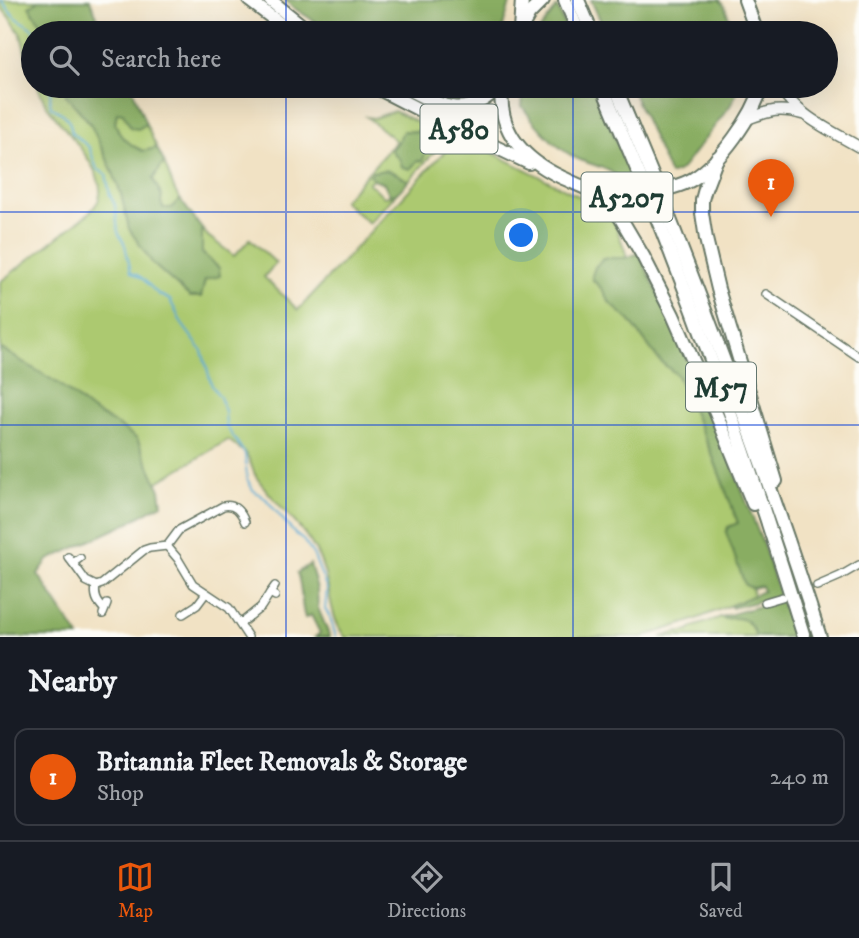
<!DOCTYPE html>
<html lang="en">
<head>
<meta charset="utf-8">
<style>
	:root { --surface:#171b24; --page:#20242c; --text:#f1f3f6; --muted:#9ea1a6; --line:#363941; --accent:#ea580c }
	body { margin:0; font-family:"IM FELL DW Pica",serif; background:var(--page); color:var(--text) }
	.you { position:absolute; left:522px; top:236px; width:24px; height:24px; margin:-18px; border:5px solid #fff; border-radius:50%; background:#1a73e8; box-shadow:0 0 0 10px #1a73e833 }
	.badge { display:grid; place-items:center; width:46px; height:46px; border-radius:50%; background:var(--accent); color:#fff; font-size:23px; font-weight:700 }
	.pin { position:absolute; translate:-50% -58px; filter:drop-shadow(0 2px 4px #0008) }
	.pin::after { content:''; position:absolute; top:37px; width:24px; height:21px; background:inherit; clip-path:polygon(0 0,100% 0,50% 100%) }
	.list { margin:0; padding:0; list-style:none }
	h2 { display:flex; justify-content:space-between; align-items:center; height:91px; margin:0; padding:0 28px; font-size:30px }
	h2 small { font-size:23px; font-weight:400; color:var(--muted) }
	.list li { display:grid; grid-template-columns:46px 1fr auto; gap:21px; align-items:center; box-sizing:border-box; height:98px; margin:0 14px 14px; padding:0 14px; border:2px solid var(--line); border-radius:14px }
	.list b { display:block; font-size:26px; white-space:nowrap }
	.list p { margin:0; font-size:23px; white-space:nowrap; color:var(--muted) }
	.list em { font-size:23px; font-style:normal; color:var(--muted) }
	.icon { flex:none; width:38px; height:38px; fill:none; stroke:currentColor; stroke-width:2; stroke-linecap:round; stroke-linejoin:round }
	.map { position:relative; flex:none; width:859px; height:637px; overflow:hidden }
	.search { position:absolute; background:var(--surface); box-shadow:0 7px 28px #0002; left:21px; right:21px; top:21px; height:77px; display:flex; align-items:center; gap:18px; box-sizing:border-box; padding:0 24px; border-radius:38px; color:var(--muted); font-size:26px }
	.sheet { height:203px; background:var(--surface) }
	nav { display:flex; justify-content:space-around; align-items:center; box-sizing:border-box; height:98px; border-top:2px solid var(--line); background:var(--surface); font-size:19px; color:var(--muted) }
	nav a { display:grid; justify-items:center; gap:4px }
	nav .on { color:var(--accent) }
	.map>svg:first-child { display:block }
	.green { fill:#acc96f; stroke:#668352; stroke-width:2; fill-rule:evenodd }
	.forest { fill:#89ad62; stroke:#54754b; stroke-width:2 }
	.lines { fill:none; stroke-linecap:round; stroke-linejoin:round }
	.stream { stroke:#56a9d2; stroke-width:2 }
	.minor-casing { stroke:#687766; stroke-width:10 }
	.secondary-casing { stroke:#687766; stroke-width:13 }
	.trunk-casing { stroke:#687766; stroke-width:16 }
	.motorway-casing { stroke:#687766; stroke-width:16 }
	.minor { stroke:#fff; stroke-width:7 }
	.secondary { stroke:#fff; stroke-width:10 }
	.trunk { stroke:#fff; stroke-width:12 }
	.motorway { stroke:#fff; stroke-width:12 }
	.motorway-bridge-casing { stroke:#687766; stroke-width:16; stroke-linecap:butt }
	.motorway-bridge { stroke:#fff; stroke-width:12 }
	.grid { fill:none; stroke:#1d4ed8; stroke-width:2; stroke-opacity:0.55 }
	.labels { text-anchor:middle; stroke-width:7; stroke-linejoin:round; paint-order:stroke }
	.shield { fill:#fdfcf7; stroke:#62766e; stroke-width:2 }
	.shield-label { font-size:28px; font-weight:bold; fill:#1f3d34 }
</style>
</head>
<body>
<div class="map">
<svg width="859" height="637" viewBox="0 0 859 637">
	<rect width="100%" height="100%" fill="#fdfcf7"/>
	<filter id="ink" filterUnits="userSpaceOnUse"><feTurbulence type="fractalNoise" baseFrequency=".0143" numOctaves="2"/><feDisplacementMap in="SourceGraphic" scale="14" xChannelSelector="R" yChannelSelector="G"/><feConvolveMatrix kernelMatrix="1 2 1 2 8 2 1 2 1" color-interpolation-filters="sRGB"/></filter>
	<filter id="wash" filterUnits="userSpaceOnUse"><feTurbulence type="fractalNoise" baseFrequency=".00686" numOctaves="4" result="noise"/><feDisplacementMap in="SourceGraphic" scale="28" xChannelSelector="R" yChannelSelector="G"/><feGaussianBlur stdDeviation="1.57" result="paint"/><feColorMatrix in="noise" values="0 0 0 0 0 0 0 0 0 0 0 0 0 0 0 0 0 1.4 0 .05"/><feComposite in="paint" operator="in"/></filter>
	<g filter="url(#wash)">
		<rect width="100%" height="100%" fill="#f1e2c4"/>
		<g class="green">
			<polygon points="0,0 39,0 30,7 48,33 33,33 33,75 27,60 21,35 12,21 0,6"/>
			<path d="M38,86H65L66,95L90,123L112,170L121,194L153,264L190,297H201L205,280L219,268L202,253V229L208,236L234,256L250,239L276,263L264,277L298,310L459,136L603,208L612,216L627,256L625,258H603L593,280L602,289L610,303L629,320L660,361L677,375L713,457L738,523L728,527L745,585L752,588L753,596L689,622L642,637H345C329,617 331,588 322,565C310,530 277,507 257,478C252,471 251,459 245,453C241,450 233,443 228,440L156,483L137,439L119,426L91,410L59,384L0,348V282L89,213C94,207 99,203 100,194C103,167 62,127 47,106C43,100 40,92 38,86Z"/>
			<path d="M394,111L435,131L440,140L435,151L407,183L406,180C393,169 386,170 370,175L373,179L369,182V184L374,187L384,197L389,196V194L393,195L396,194L369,223L343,201L396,141L367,117L374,118ZM404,131L424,132L428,134L413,166L400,160L391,150L398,142Z"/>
			<polygon points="117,112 123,112 138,129 146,124 157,148 143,151 133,146 121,136 115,123"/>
			<polygon points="164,162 175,191 180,199 171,208 163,209 153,179"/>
			<path d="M737,616C748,621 753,626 756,637H661L675,633L689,631L693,627L721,617L724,619Z"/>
		</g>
		<g class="forest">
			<polygon points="39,0 90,0 104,33 48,33 29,7"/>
			<polygon points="285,0 511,0 501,33 333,33 294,8"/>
			<polygon points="591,0 720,0 725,7 734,33 606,33"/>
			<polygon points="557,7 568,33 537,33 538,32"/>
			<polygon points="65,86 131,86 146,124 138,129 131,128 123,113 117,112 115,123 121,136 133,146 143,151 157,148 164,162 153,179 162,196 161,202 163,208 171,208 180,199 202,229 202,253 219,268 220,276 205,280 201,297 190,297 153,264 129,229 121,194 112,170 90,123 66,95"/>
			<path d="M429,86H478C465,101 446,91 429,86Z"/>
			<path d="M524,86H592L637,186C619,186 625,182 614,174C606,167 588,164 578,159C555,148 537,127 522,106Z"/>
			<polygon points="630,86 740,86 730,106 681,170 670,175"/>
			<polygon points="403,131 424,132 428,134 428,149 422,161 417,161 410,169 402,167 400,160 391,150 398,142"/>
			<path d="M386,170L397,174L407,180V183C401,188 397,197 389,194L384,183L373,179L370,175L372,172Z"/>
			<polygon points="639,253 682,344 728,454 764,547 780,596 732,608 730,606 763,591 761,586 752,588 745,585 726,532 728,527 738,523 713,457 677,375 660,361 629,320 610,303 602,289 593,280 592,276 595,267 603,258 625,258"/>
			<polygon points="0,348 59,384 91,410 119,426 137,439 160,490 162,504 124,525 48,560 38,574 79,637 0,637"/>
			<path d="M310,564L317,589L318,608L330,637H315L320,633L311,615L305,618C300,603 303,589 297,573Z"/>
			<path d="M781,600L793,637H756C751,618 741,616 724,619L721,617Z"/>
		</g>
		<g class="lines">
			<g class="stream">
				<polyline points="1,0 14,16 34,30 36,33"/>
				<polyline points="33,47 30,52 33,60"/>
				<path d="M51,86L50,100L51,107C66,115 69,116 72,133L89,147L97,169L106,174L110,195L115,205L118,232L125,245L131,272L142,278L158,294L170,300L182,324L202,351L212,386L220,397L225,411L226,426L245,454L247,479L253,490L266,499L295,534L303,540L313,554L327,589L325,609L330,617L336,637"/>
			</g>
		</g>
	</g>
	<g filter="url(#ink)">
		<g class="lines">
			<g class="minor-casing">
				<g id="minor">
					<polyline points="766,294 859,357"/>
					<polyline points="167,546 178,559 193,584 229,608 248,637"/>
					<polyline points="68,557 73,563 80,558"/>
					<path d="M73,563L86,581L96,586C94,596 97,602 104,609"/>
					<path d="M96,586L102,584L144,550L150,548L167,546L179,530L223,506C235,503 241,512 245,522"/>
					<polyline points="275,586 270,593 275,596"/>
					<polyline points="817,586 840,576 859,565"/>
					<polyline points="765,602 782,597"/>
					<polyline points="103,614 107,604"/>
					<polyline points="183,614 197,605 206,593"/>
					<polyline points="240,624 261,607 270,593"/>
				</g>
			</g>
			<g class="secondary-casing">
				<g id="secondary">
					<path d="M779,86C797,116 830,130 859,147"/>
					<path d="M747,119C769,111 779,107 802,114"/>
				</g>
			</g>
			<g class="trunk-casing">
				<g id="trunk">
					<polyline points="249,0 292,33"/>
					<polyline points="270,0 311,33"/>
					<polyline points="745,0 757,33"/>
					<polyline points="520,30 529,14 543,0"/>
					<polyline points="373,86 439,120 529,163"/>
					<path d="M402,86C439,105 466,123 499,86"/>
					<path d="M502,86C497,130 523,159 561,177C577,184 593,193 611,196C625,198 639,195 653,192C667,189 681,186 693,179C721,162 753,116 762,86"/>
				</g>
			</g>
			<g class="motorway-casing">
				<g id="motorway">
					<polyline points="565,0 579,33"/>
					<polyline points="578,0 592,33"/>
					<polyline points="520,30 522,0"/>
					<polyline points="602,86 644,186"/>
					<polyline points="615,86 656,184"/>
					<polyline points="717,158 705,189 702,200 702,213 706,239 718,289 776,481"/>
					<polyline points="592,192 610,206 620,217 643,256 673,315 715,411 753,504"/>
					<path d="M662,199C719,344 773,489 820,637"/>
					<path d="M650,201C708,344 759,490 804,637"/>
				</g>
			</g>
			<use href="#minor" class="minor"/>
			<use href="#secondary" class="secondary"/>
			<use href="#trunk" class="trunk"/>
			<use href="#motorway" class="motorway"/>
			<g class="motorway-bridge-casing">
				<g id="motorway-bridge">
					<polyline points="656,184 662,199"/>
					<polyline points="644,186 650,201"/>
				</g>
			</g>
			<use href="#motorway-bridge" class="motorway-bridge"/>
		</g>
	</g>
	<path class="grid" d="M286,0V33M573,0V33M286,86V637M573,86V637M0,212H859M0,425H859"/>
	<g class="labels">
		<g class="shield">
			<rect x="420.5" y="104.5" width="77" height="49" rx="5"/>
			<rect x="581.5" y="172.5" width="91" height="49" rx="5"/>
			<rect x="686" y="362.5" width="70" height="49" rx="5"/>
		</g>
		<g class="shield-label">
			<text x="459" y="139">A580</text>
			<text x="627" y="207">A5207</text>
			<text x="721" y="397">M57</text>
		</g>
	</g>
</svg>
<div class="you"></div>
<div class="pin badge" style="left:771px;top:217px">1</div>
<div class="search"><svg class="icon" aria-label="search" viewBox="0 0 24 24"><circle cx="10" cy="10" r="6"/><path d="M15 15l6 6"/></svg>Search here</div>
</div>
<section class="sheet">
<h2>Nearby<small></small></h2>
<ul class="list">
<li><span class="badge">1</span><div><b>Britannia Fleet Removals &amp; Storage</b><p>Shop</p></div><em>240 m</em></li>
</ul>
</section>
<nav>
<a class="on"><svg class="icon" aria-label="map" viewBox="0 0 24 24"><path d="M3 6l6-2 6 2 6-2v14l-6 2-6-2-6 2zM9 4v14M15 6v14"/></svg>Map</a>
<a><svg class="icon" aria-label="directions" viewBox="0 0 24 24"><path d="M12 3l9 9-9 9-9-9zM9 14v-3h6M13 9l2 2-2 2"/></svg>Directions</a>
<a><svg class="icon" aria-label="saved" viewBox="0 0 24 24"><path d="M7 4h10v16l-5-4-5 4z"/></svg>Saved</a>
</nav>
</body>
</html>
